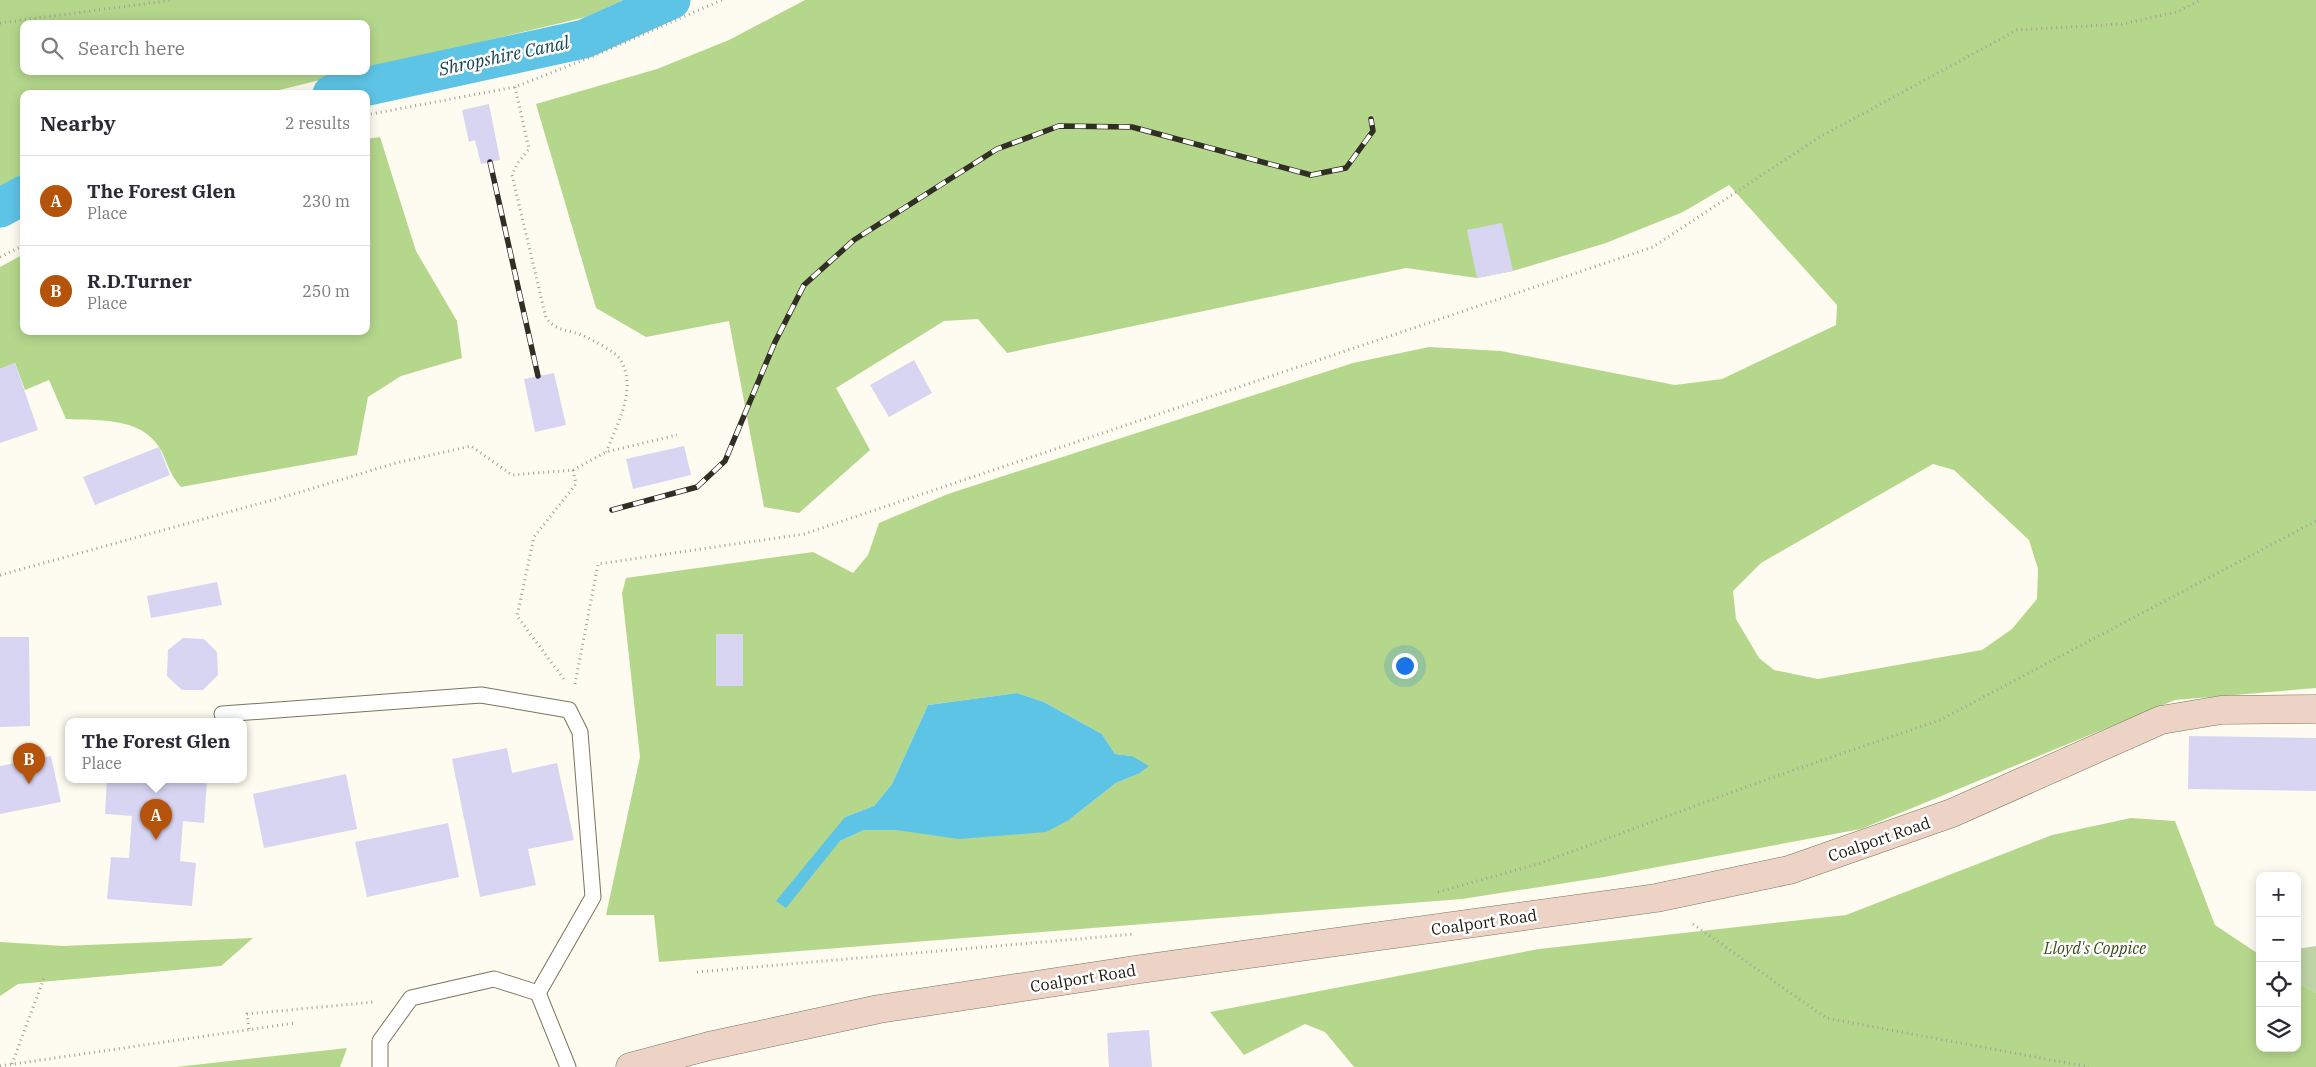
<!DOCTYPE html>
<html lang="en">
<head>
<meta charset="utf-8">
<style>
	:root { --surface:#fff; --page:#f2f2f3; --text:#2b2b33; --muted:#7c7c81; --line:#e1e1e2; --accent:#b45309 }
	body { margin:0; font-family:"IBM Plex Serif",serif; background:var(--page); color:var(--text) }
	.controls { position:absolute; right:15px; bottom:15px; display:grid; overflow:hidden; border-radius:10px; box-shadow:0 2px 12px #0003 }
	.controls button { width:45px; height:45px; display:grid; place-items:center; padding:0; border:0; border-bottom:1px solid var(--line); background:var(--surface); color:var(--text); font:25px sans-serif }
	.you { position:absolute; left:1404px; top:665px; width:18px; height:18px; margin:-12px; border:4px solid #fff; border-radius:50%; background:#1a73e8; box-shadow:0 0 0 8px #1a73e833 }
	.badge { display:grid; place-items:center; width:32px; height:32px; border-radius:50%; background:var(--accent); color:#fff; font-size:16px; font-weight:700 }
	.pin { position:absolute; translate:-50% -41px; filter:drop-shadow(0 1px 2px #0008) }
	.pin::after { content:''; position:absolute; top:26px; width:18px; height:15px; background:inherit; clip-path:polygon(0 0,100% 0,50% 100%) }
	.popup { position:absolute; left:65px; top:718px; width:182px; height:65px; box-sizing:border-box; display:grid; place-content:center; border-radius:10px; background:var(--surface); filter:drop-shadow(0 1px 4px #0005); font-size:16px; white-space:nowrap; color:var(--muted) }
	.popup b { font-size:19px; color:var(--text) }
	.popup::after { content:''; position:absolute; left:50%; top:100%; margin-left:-10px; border:10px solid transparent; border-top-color:var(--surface) }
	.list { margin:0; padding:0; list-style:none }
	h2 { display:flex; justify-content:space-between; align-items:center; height:65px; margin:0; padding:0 20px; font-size:21px }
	h2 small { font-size:16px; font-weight:400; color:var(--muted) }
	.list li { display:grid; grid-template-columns:32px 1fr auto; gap:15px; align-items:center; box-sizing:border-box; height:90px; padding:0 20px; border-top:1px solid var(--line) }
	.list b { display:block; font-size:19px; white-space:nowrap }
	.list p { margin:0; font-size:16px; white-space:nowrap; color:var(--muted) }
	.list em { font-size:16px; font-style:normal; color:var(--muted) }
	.icon { flex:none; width:28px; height:28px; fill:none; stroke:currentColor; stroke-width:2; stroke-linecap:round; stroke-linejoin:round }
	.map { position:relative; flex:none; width:2316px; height:1067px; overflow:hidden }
	.search { position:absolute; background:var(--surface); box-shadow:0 2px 12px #0003; left:20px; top:20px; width:350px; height:55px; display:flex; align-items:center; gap:12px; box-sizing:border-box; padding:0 18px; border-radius:10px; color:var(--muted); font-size:19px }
	.panel { position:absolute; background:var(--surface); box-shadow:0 2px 12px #0003; left:20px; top:90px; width:350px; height:245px; border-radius:10px }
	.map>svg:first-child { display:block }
	.green { fill:#bed4a6 }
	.forest { fill:#b5d78c; fill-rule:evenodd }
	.water { fill:#5ec4e6 }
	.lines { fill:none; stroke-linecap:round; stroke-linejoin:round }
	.canal { stroke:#5ec4e6; stroke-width:39 }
	.building { fill:#d8d5f2 }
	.lane-casing { stroke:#7a755a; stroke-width:17 }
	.secondary-casing { stroke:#7a755a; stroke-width:29 }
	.path { stroke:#a2a095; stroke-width:3; stroke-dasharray:1 4; stroke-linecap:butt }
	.lane { stroke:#fff; stroke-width:15 }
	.secondary { stroke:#edd3c6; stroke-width:28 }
	.rail-casing { stroke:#312f24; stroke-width:5.5 }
	.rail { stroke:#fff; stroke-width:4; stroke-dasharray:11; stroke-linecap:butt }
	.labels { text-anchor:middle; stroke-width:5; stroke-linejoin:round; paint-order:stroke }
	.street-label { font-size:16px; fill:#18160b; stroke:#fff }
	.park-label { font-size:16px; font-style:italic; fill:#374d18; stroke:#fff }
	.water-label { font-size:18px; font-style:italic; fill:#154351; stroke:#fff }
</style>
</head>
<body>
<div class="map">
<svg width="2316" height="1067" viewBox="0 0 2316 1067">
	<rect width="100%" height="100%" fill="#fefbf0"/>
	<polygon class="green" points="2316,946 2316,993 2297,981 2297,949"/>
	<g class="forest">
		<polygon points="0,0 623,0 586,17 366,69 366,24 24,24 24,71 357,71 263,94 24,94 24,181 0,199"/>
		<path d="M805,0H2316V688L2175,700L1861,829L1604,877L1462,899L659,962L654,915H606L640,757L622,593L626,578L813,552L853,573L868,555L879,523L948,494L1353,363L1429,347L1501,351L1675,385L1722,379L1836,325L1837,305L1729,185L1683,212L1606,243L1513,271L1477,278L1406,268L1007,353L978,319L944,321L836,388L870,450L799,513L764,507L729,321L646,337L596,308L536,104L657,69L729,40ZM1933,464L1954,470L2029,540L2038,569L2037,599L2012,629L1982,650L1818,679L1774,670L1759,658L1736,619L1733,591L1761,563ZM1017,693L1044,702L1102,734L1115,754L1132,756L1138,774L1116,783L1069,820L896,830H864L840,841L845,817L874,806L892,784L928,705Z"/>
		<path d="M380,137L416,251L457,321L462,358L401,376L368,397L357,455L181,487C167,471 168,461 159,447C139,416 97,421 66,419L49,380L25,390L15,363L0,369V267L24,254V331H366V139Z"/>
		<polygon points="2131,818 2175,821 2215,925 2260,955 2260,1048 2297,1048 2297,981 2316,993 2316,1067 1354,1067 1325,1032 1305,1024 1244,1055 1210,1012 1539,949 1846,915 2052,835"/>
		<polygon points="253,938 221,966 18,984 0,996 0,942 64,946"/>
		<polygon points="347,1048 340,1067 176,1067"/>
	</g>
	<polygon class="water" points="1017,693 1044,702 1102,734 1115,754 1132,756 1149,766 1138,774 1116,783 1069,820 1046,832 959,839 896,830 864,830 840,841 786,908 776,901 845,817 874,806 892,784 928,705"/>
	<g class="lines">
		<g class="canal">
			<polyline points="332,94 584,39 671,0"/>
			<polyline points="0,208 24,195"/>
		</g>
	</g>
	<g class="building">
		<polygon points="489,104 500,160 481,164 475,140 469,142 462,110"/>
		<polygon points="1502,223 1513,271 1477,278 1467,230"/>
		<polygon points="914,360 932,393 889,417 870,385"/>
		<polygon points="15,363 38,430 0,443 0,369"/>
		<polygon points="554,373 566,425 535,432 524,379"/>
		<polygon points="684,446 691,475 633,489 626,459"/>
		<polygon points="159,447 170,475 95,505 83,477"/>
		<polygon points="217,582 222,605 151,618 147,596"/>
		<rect x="716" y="634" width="27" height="52"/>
		<polygon points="0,637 29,637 30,726 0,727"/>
		<polygon points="183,638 204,639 217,652 218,675 203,690 182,690 167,676 168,650"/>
		<polygon points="2189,736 2316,738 2316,791 2188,789"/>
		<polygon points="507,748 512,773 557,763 574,840 528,849 536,885 480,897 452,759"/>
		<polygon points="51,756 61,802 0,814 0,766"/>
		<polygon points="346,774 357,829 264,848 253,794"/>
		<polygon points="107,779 207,779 204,823 183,821 180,861 196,863 192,906 107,899 111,857 129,858 132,816 105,814"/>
		<polygon points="448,823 459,877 367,897 355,842"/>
		<polygon points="1149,1030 1152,1067 1109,1067 1107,1033"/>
	</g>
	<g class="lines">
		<g class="lane-casing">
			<g id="lane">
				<polyline points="222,714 481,695 569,710 580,732 593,897 538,993"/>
				<polyline points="538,993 568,1067"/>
				<polyline points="380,1067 380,1041 411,998 494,979 538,993"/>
			</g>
		</g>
		<g class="secondary-casing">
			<polyline id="secondary" points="630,1067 709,1046 879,1009 1141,969 1656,898 1789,870 1952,813 2161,720 2221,710 2316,709"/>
		</g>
		<g class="path">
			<polyline points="0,23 173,0"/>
			<path d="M515,87L529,149L517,164L512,175L546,318C558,333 570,329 586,337C593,340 615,352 619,358C639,386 617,425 606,452"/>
			<polyline points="366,115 515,87 591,57 722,0"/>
			<polyline points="0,257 24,245"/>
			<polyline points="573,470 606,452 677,435"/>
			<polyline points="0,575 287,496 396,463 471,446 512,475 573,470 576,484 534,537 517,616 566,682"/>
			<polyline points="575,684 598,564 804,534 1653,247 1818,138 2017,30 2122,24 2177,12 2201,0"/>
			<polyline points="1438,892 1541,863 1765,780 1940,720 2316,521"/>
			<polyline points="1693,924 1826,1018 2089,1067"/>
			<polyline points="697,972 1135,934"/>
			<polyline points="249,1029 247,1014 374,1002"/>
			<polyline points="12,1064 44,978"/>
			<polyline points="0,1066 295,1023"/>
		</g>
		<use href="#lane" class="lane"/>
		<use href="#secondary" class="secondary"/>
		<g class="rail-casing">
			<g id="rail">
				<polyline points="490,162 538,376"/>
				<polyline points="612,510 697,487 725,461 775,342 804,285 854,240 997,149 1059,126 1132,127 1311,175 1346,168 1373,131 1371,119"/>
			</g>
		</g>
		<use href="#rail" class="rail"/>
	</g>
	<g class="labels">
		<g class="street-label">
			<text transform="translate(1879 839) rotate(-19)" y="6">Coalport Road</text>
			<text transform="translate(1484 922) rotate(-8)" y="6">Coalport Road</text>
			<text transform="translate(1083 978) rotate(-9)" y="6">Coalport Road</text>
		</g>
		<g class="park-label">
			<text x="2095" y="954">Lloyd's Coppice</text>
		</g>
		<g class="water-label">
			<text transform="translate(504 56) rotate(-12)" y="6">Shropshire Canal</text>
		</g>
	</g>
</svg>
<div class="controls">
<button>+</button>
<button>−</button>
<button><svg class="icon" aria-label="locate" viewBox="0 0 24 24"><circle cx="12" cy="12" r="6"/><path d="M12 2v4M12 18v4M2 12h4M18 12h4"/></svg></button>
<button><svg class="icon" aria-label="layers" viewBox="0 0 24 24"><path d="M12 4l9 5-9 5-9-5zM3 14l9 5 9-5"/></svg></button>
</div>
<div class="you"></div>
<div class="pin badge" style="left:156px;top:840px">A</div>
<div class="popup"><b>The Forest Glen</b>Place</div>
<div class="pin badge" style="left:29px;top:784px">B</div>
<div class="search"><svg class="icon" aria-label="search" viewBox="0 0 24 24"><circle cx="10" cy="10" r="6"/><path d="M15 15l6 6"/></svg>Search here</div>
<section class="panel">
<h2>Nearby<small>2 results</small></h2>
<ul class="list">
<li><span class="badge">A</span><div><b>The Forest Glen</b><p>Place</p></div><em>230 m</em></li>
<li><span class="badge">B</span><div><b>R.D.Turner</b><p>Place</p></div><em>250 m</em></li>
</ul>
</section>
</div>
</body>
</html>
